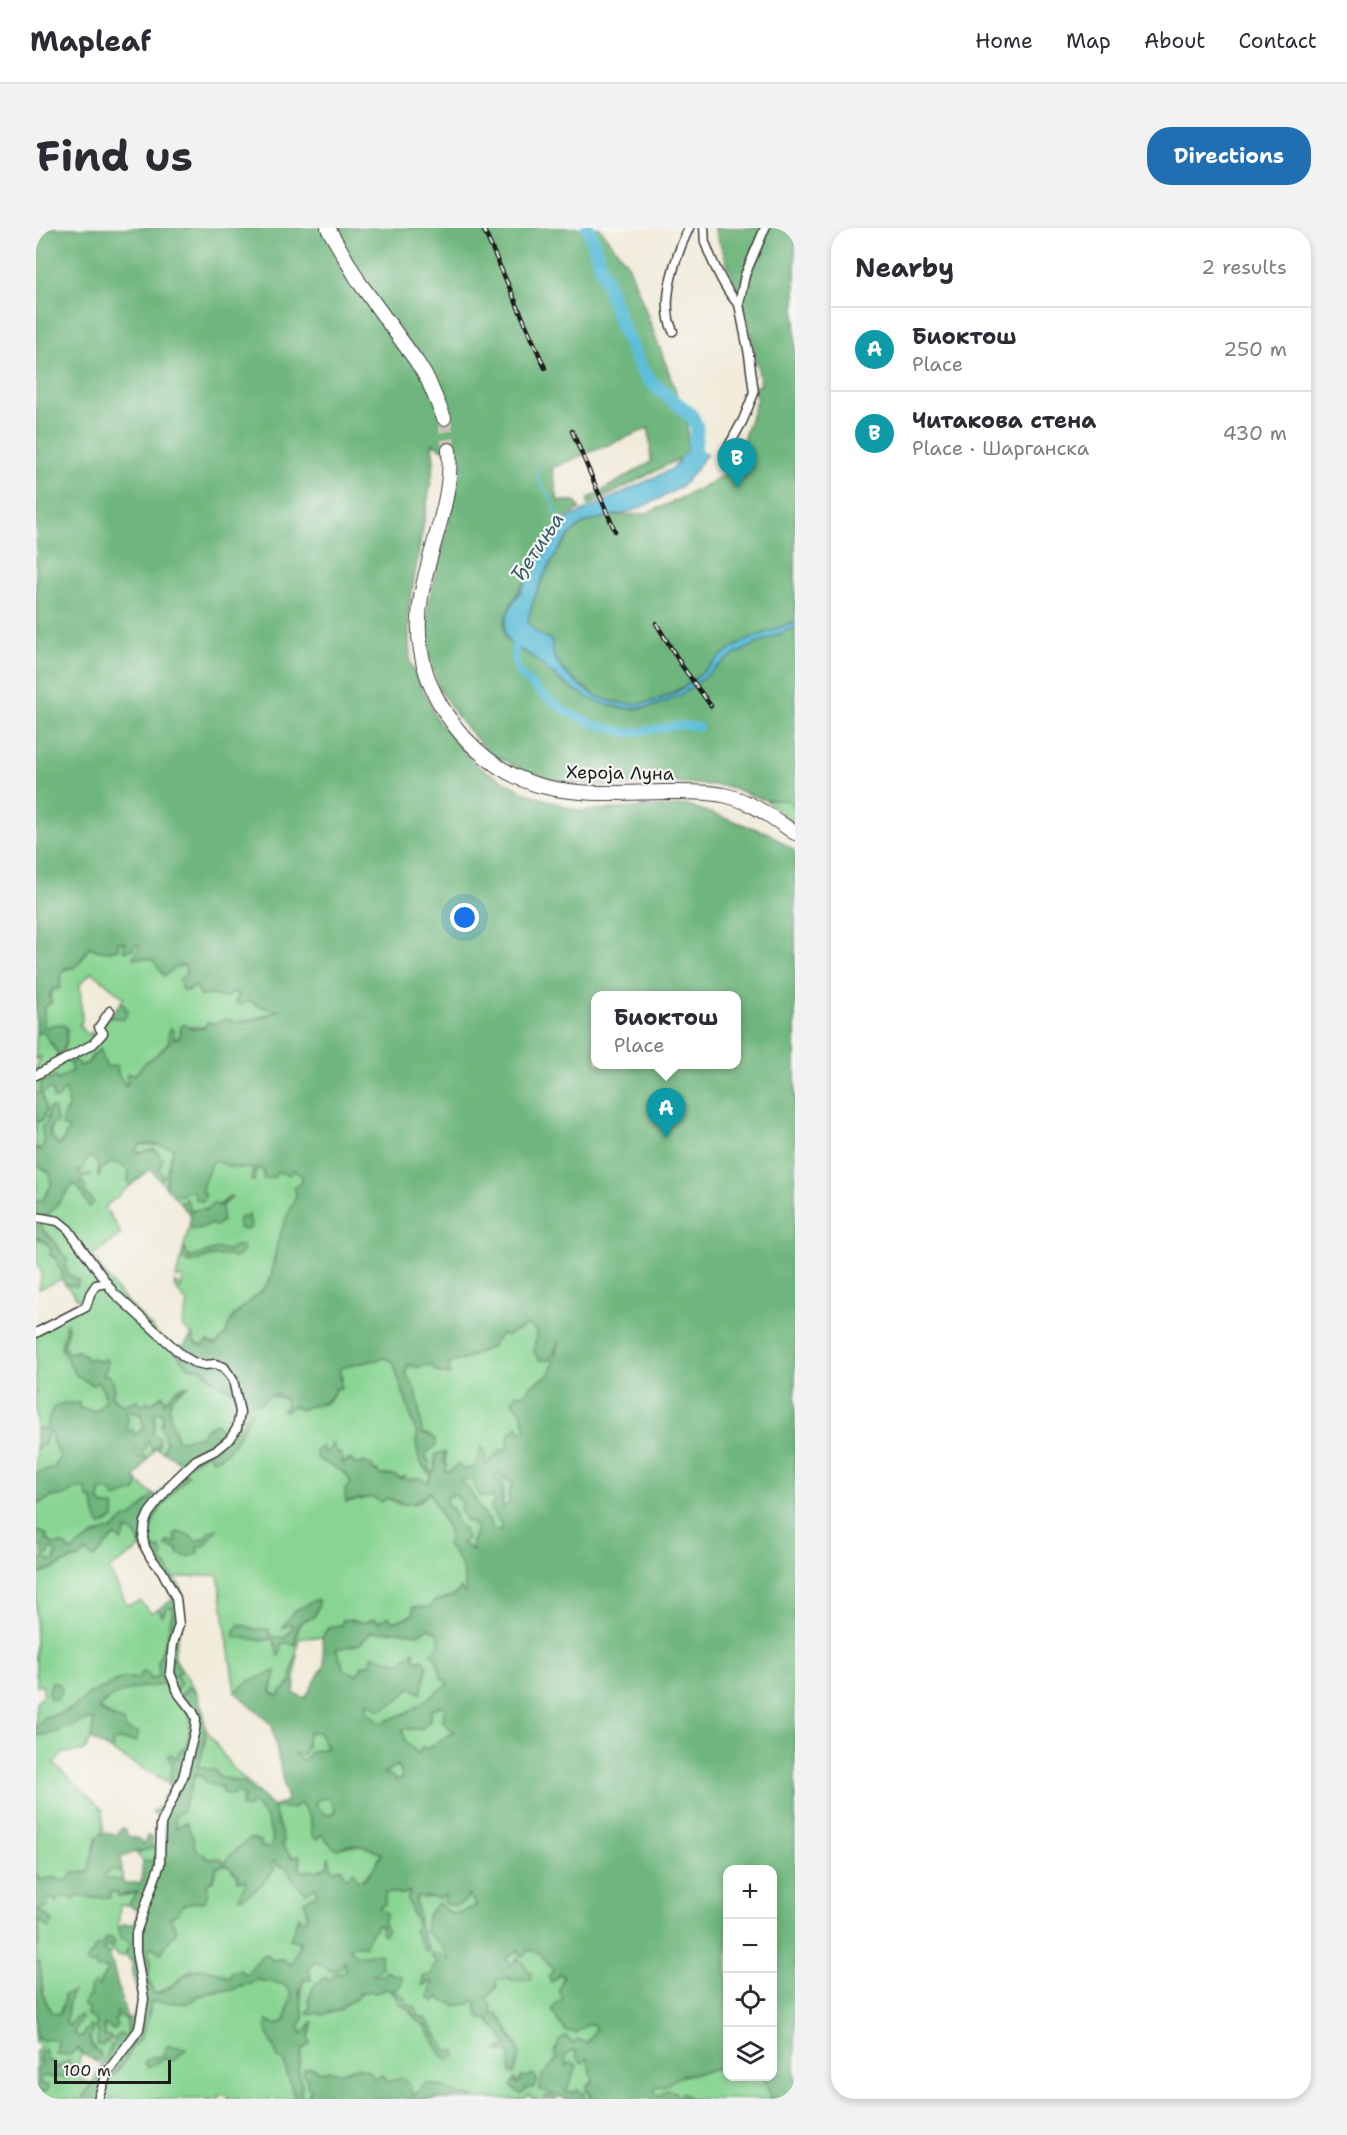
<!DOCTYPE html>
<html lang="en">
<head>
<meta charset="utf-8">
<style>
	:root { --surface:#fff; --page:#f2f2f3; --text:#2b2b33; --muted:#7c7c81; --line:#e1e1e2; --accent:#1f6fb2 }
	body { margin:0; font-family:"Shantell Sans",sans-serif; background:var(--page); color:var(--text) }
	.controls { position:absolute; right:18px; bottom:18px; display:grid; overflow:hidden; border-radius:12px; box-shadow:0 3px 9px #0003 }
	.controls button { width:54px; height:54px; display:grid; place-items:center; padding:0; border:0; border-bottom:2px solid var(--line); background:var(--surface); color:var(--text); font:30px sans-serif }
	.scale { position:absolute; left:18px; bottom:15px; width:117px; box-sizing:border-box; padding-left:6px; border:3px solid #1c1c1c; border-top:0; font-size:16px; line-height:21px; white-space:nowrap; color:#1c1c1c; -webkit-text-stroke:4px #f6f6f2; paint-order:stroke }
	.you { position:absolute; left:429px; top:690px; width:21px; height:21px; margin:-15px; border:4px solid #fff; border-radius:50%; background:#1a73e8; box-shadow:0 0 0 9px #1a73e833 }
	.badge { display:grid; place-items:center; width:39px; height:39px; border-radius:50%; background:var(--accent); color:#fff; font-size:20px; font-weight:700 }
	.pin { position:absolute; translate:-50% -50px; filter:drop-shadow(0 2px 3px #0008) }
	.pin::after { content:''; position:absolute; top:32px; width:21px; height:18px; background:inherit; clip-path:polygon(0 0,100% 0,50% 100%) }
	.popup { position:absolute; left:555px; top:763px; width:150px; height:78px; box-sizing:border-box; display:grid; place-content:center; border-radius:12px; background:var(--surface); filter:drop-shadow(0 2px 4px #0005); font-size:20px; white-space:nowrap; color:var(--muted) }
	.popup b { font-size:22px; color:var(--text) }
	.popup::after { content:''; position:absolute; left:50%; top:100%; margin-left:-12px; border:12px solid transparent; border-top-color:var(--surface) }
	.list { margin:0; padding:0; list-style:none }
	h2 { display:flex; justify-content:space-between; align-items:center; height:78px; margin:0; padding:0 24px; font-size:26px }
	h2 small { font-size:20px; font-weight:400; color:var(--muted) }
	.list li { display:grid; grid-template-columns:39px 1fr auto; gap:18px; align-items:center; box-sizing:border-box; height:84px; padding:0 24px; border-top:2px solid var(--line) }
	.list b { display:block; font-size:22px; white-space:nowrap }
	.list p { margin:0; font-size:20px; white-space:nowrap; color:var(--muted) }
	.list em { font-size:20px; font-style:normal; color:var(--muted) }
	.icon { flex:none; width:33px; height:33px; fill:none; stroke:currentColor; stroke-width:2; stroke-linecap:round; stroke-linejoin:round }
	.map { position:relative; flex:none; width:759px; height:1871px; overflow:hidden; border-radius:24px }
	header { display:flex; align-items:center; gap:36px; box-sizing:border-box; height:84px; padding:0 30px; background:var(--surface); border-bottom:2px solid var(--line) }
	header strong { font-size:28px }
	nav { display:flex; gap:33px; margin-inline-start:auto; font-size:21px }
	.intro { display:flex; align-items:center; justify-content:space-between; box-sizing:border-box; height:144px; padding:0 36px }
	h1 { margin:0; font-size:42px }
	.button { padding:15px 27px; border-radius:24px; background:var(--accent); color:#fff; font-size:21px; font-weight:700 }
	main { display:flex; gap:36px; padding:0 36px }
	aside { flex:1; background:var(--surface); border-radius:24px; box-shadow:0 3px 9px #0003 }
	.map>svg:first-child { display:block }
	.green { fill:#88d593; stroke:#527858; stroke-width:1.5; fill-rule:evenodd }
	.forest { fill:#6eb67d; stroke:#45694c; stroke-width:1.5; fill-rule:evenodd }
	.water { fill:#5cbeda; stroke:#3c6d7b; stroke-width:1.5 }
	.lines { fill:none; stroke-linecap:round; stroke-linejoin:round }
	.stream { stroke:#5cbeda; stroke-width:2 }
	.canal { stroke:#5cbeda; stroke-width:8 }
	.river { stroke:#5cbeda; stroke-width:14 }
	.primary-tunnel { stroke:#c6c2b4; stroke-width:14; stroke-dasharray:14 7; stroke-linecap:butt }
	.minor-casing { stroke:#3c3b38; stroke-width:11 }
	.primary-casing { stroke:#3c3b38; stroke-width:16 }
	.minor { stroke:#fff; stroke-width:8 }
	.primary { stroke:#fff; stroke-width:14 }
	.rail-casing { stroke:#1c1c1c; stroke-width:4.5 }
	.rail { stroke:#f6f6f2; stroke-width:2; stroke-dasharray:7; stroke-linecap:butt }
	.labels { text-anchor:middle; stroke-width:4.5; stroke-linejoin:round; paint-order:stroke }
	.street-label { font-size:18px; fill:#1c1c1c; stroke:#f6f6f2 }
	.water-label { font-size:20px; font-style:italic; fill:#365d68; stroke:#f6f6f2 }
</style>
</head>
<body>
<header>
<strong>Mapleaf</strong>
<nav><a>Home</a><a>Map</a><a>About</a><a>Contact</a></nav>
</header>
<div class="intro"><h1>Find us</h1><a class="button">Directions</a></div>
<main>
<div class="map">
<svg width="759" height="1871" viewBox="0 0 759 1871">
	<rect width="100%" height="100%" fill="#f6f6f2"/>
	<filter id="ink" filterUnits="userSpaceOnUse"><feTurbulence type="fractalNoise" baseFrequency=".0167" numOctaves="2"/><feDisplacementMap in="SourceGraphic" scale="12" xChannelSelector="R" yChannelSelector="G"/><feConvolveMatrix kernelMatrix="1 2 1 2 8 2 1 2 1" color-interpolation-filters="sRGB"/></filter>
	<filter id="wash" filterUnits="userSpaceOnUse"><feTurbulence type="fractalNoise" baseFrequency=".008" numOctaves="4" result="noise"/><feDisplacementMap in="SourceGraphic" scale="24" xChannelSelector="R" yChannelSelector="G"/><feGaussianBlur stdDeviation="1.35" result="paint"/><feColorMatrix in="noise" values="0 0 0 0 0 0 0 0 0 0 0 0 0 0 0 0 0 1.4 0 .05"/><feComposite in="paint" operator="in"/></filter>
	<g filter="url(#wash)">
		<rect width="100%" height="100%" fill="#f1ebda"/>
		<g class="green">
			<polygon points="729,572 752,572 759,580 759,595"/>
			<path d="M82,714H88L89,724L100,716L104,717L106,730C122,729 120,737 128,748L141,739L149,736L151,763L161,758L164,768L176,767L189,770L197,763L226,779L244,782C229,788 186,800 172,794L168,799H145L144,809L134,812L122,826L111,833L97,848L93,845L90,858L81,846L70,839L64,821L55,829L52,835L44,838L37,831V843L4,866H0V839L6,828L0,832V806L6,803L11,807L12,813L23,827L27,822L31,813L8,798C9,791 7,786 8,778L15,775L14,770L17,762L24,760C25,735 29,746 43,735C47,732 50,723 53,718C63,724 70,724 82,720ZM56,744L88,770L85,774L88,777V780L73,789L58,808L55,804L52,807L43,796L46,794L44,756Z"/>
			<path d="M12,860L17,863L29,862C35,873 33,878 27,889L33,901L26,914L22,918C7,900 20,899 18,881C11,891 6,905 8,917L3,923L0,918V894L7,892L6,866Z"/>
			<polygon points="118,915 126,918 136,919 137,923 131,943 130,959 124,952 128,948 123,941 127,931 118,921 103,925 99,923 103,917"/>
			<path d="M53,929C64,932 62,937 63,947L65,942L74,934L81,935L93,943L92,953L94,958L69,979L85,1006L56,1028L81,1063L153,1139L166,1141L181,1156L191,1159L197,1164L207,1184L195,1203L190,1205L184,1201L181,1195L171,1200L164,1209C155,1208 149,1213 141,1212C135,1187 123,1173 151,1158C140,1158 135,1167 128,1176L126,1167L115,1176L106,1178L102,1172L88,1177C69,1166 65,1151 68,1131L65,1134L52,1132L41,1122L33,1125L28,1119L32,1099L30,1097L25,1120L40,1147L57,1157L62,1154L68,1164L69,1173L60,1183L42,1180L43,1175L10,1201H0V1100L45,1075L29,1056L41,1058L33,1049L29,1037L32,1031C24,1025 23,1018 17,1011C9,1002 8,1006 2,993L17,982L37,955L43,960L53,978L49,964L44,958V951L55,946L44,947L42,943Z"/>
			<path d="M179,933L206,940H217L216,952L218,953L221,939L228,943V951L242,944L257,942L267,948L251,991L237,1033L235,1051L224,1065L197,1088L191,1105L179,1117L171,1113L167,1118L159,1116L156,1107L146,1098L152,1076L138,1058L139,1054L145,1060L147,1050H140L145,1030L155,1035L176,1028L193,1027V1022L181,1021L154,1030L148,1019L153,999L166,1001L172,996L185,993L186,978L194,968C182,979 172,984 155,983L150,971L145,976L138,968L148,966L151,961L166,964C166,952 173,946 175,936Z"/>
			<polygon points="1,935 14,945 15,958 6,973 0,974"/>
			<path d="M0,1009L10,1014L15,1021L14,1027C23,1032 28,1041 26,1051L3,1061L6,1046L4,1039L0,1037Z"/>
			<path d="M491,1097L501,1103L498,1123L524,1107L515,1146L494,1158L486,1186L491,1202L485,1205L482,1198L472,1220L466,1222L450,1238L448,1221L445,1220L440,1239L412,1244L409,1242L410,1227L399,1231V1242L396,1244L393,1241L394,1233L390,1231L389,1225L400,1218L399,1211L391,1206H386L384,1188L370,1148L372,1137L381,1139L395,1137L401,1144L413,1147V1136C420,1132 425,1133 432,1130C440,1126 445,1122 454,1120L465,1106L482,1102Z"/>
			<path d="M348,1130L357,1133L381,1207C378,1220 385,1240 395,1247L391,1256C375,1252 359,1247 343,1247L330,1235L306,1237L305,1227L299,1222L296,1215L294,1221L282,1231L309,1245L315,1254L310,1274L336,1269L351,1270L365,1277L382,1275L394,1264L414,1307L411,1318C427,1334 428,1342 430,1364L428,1365L425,1360L419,1367L397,1374L396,1379L357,1394H343L339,1391L325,1395L314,1392L305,1397L293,1399L286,1409L263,1410L255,1454L242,1468L235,1465L240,1443L213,1453L199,1464L182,1347L138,1350L132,1344V1339L125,1332L124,1321L119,1323C118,1319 115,1313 114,1309C111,1290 140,1261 152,1247L145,1241L202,1208L216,1183L210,1180L215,1175H226L233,1167L249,1171L250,1178H257L264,1182L274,1177L288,1176L295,1171L306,1151L304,1140ZM170,1310L160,1319L162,1326L132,1314H140L141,1311L160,1313ZM283,1375L278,1389C253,1397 268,1400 258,1413L244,1416L243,1426L237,1411L226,1413L211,1409L219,1402L233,1401V1408L249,1410L258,1398L255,1394L248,1399Z"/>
			<polygon points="89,1183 105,1186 108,1202 98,1208 90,1201 92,1190"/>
			<polygon points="126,1183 127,1190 125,1199 130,1214 127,1224 122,1221 124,1213 116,1207 119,1197 119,1184"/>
			<polygon points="11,1203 15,1205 18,1217 25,1228 18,1240 0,1245 0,1222 4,1220"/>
			<polygon points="112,1211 117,1223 111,1232 108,1227 103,1230 99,1225 100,1220"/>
			<polygon points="463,1245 477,1256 472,1267 474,1274 467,1280 467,1256 460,1251 458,1246"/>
			<path d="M435,1251L456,1269L458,1273L454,1280L465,1295V1303L456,1301C455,1293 452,1291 447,1284C439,1273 436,1261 424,1252Z"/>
			<polygon points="103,1255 118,1267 95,1290 91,1289 75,1303 59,1306 34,1325 19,1317 0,1304 0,1277 15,1269 31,1267 38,1261 49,1260 57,1271 59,1287 70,1296 78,1290 78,1279 68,1278 63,1272 64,1263 99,1263"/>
			<polygon points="419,1266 427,1276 424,1281 429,1292 437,1295 441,1302 436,1314 437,1323 425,1314 427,1300 421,1295 416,1280 411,1278 410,1270"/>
			<path d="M91,1302L100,1306L105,1320L73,1341L91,1377L104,1373L115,1385L123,1381L126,1388L132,1379L137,1380L133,1404L122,1433L124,1449L81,1452L65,1463L53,1465C40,1482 29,1485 8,1489L5,1495L0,1496V1475L8,1466L6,1457L0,1458V1348L32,1334L80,1307L85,1313Z"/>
			<polygon points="4,1317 14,1320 20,1324 19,1332 0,1343 0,1318"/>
			<polygon points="393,1399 402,1405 405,1417 395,1425 400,1430 406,1451 410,1452 412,1456 375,1483 345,1495 330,1483 333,1474 360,1474 376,1459 384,1465 391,1439 387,1431 383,1433 378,1429 378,1423 364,1435 336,1427 335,1437 321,1447 309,1442 300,1421 324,1416 335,1404 365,1403 381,1406"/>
			<polygon points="146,1442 160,1463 151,1459 148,1465 139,1466 140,1447"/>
			<path d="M130,1455L153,1484L155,1494L151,1518L143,1524L133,1555L76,1523L77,1514L82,1512L100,1513L75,1488L61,1480C72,1469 90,1462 106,1459C115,1458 121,1459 130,1455Z"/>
			<polygon points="404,1478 409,1479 418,1504 383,1526 370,1515 366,1500 385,1501 395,1482"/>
			<polygon points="55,1491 58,1493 55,1511 48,1523 27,1525 18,1536 67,1582 67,1605 61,1609 52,1644 36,1645 31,1653 3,1652 0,1643 0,1508 16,1505"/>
			<polygon points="169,1500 194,1537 223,1565 219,1566 195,1552 182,1548 179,1543 162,1539 169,1515"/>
			<polygon points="273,1503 283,1504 291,1520 274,1524 270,1531 263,1532 257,1524 272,1518 270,1511"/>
			<polygon points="361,1537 365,1542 366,1550 360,1553 346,1545"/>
			<path d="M160,1545C172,1555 184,1557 197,1567L201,1563L208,1568L205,1575H216L232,1590L237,1612L233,1620L225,1619L189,1637L194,1639L198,1645L212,1652L203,1669L239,1632L242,1638L251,1640L260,1656L280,1659L282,1664L269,1673L271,1689L266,1694L264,1689C264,1706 265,1723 254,1737L247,1731L236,1732L231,1726L226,1728L210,1747L203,1742L196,1744L194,1750L183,1744L154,1742L136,1757L118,1766L112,1747L115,1731L110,1722L116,1719L125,1725L134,1689L141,1686L147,1677L172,1664L171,1655L176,1654L181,1639L158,1620L157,1609L139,1601V1587L146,1583Z"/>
			<polygon points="291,1570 295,1573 300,1583 292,1588 283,1582 279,1576 282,1571"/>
			<path d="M265,1574L275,1592L276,1608L286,1607L297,1619L330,1618L346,1626C338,1639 330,1659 311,1651C305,1648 301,1643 295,1640L293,1630L291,1638L281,1643L273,1642L269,1645L263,1640L265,1632C242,1627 241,1599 236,1579L257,1580Z"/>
			<polygon points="121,1619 121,1633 107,1633 101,1626 110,1621"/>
			<polygon points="77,1641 86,1645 87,1648 83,1653 68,1650 70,1645"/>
			<polygon points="131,1646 147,1646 146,1653 135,1663"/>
			<path d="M102,1663L92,1677H84L82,1701L94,1713L89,1728H82L78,1722L75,1723L74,1728L67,1722L71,1716L79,1715L73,1709L59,1734L72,1742C63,1752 67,1758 54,1768C52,1779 52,1786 61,1794L59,1801L62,1803C62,1812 69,1813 76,1817L66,1836L56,1832L64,1831L65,1826L56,1818L52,1802L48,1807L43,1809L37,1806L44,1787L38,1791L32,1799L29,1793C33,1784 31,1774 36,1765L28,1775L23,1786L15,1785L7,1766L4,1735H0V1722L4,1715L1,1682L11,1671L75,1664H81L82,1668L91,1667Z"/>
			<path d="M375,1663L376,1686L380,1692L379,1705L389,1723H393C388,1713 384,1703 382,1692C381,1685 381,1679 379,1672L382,1667L388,1670L433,1666L441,1679L420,1686L410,1682L391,1687L390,1704C397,1708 412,1725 414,1732L395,1727L404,1736L387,1757L396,1753L403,1769L417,1775L418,1778L436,1773L440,1774L441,1784L445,1791H451L473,1817L460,1823L474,1824L476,1836L482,1818L462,1786L456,1787L451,1771L461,1757L459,1754L482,1731L475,1738L470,1730L484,1721V1728L492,1722L504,1724L517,1742L515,1754L524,1746L528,1748V1771L540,1805L550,1797H557L560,1801L551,1815L537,1818L506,1848L521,1868H509L508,1871H497L493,1867L487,1871H438L437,1868L419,1866L409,1859L381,1865L375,1868L351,1854L338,1852L321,1839L302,1846L293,1842L271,1850L275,1863L270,1871H267L264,1864L266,1857L262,1842L266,1822L274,1816L273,1809L277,1795L266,1806L263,1798L268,1789C262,1767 263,1752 279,1734L296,1743L308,1733L309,1742L303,1746L300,1744L293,1754L291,1749L281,1785L303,1783L311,1775L322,1770L324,1765L334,1763L339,1765L351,1761L359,1767L363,1776L373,1781L383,1794L389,1797L397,1810L411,1823L390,1791L382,1787L356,1761L361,1748H335L320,1728L313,1721C325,1713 335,1712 341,1696L346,1698L347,1706L343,1679L349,1664L367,1666Z"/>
			<path d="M221,1752L247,1756L256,1765L249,1793L241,1797L247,1832L259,1871H192V1868L183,1867V1871H69V1858L88,1834L98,1816L105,1810L113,1786L115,1774L154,1775C164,1763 184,1765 198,1761C206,1759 213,1755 221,1752Z"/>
			<path d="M82,1783C91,1792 94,1797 89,1809L84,1806L79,1811L75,1812L74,1808H68V1796L77,1802L80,1785Z"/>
			<polygon points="0,1809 7,1813 14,1810 23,1813 20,1826 35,1824 42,1820 47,1827 45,1827 41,1839 19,1839 4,1826 3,1834 6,1838 0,1843 0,1823 3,1822 4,1818 0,1815"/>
			<polygon points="536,1822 551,1830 557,1853 551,1858 551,1863 556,1865 553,1871 547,1871 549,1866 529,1864 531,1839 529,1829"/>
			<path d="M691,1837L692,1848L728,1849L735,1871H655L645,1865L641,1871L618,1865L620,1859L629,1858C648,1840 669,1849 691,1837Z"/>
			<polygon points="34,1843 38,1848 56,1856 48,1867 49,1871 0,1871 0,1860 7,1865 3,1851 7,1848 30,1850"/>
		</g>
		<g class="forest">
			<path d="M0,0H564L593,38L651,193L652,226L552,278V271L615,234L613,200L516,240L522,273H539L544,281L526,291L527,301C511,320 470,375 468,398C467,420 486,421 500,431C510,438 518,448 527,455C532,458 538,460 543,464C567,478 588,485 617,478C647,471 665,449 689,433C710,418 736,410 759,399V580L752,572H729L690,558L635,554L564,558L517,552L491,545L451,523L424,492L403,461L391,418L392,376L420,264L421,230L396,215L398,235L372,386L374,434L402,494L441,538L490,565L544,583L651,577L732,605L759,623V1871H735L728,1849L736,1848V1642H692L691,1837C669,1849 648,1840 629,1858L620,1859L618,1864L624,1868L630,1862L639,1864L641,1870L645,1865L655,1871H553L556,1865L550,1862L551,1858L557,1853L551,1830L546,1835L540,1829L541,1824L536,1822L529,1829L531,1838L535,1834L541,1837L530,1864L535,1865L542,1862L549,1866L547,1871H530L522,1868L521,1871H508L509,1868L519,1867L504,1861L506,1848L521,1831L518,1823L521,1820L523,1813L531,1808L537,1817L542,1811L551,1815L560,1801L557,1797H550L540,1805L530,1803L521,1792L516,1782L520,1775L527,1771L523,1762L528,1748L524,1746L515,1754L513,1748L517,1742L503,1724L492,1722L488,1728H484L483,1721L470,1730L475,1738L482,1730L495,1745L494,1752L478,1753L471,1749L466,1753L462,1751L459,1754L461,1757L451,1771L455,1776L456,1787L462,1786C467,1792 468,1797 472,1804C483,1825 488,1820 478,1846L475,1845L473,1824H458L469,1820L473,1817L452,1791H445L441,1784L440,1774L436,1773L434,1776L418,1778L417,1775L408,1774L403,1769L398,1774L393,1769L396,1753L386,1757L387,1749L396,1746L398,1738L403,1736L395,1727L404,1726L414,1732C412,1725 397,1708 390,1704L391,1687L402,1675L410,1682L419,1686L441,1678L433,1667C426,1678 421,1679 408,1676L409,1667L402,1671C394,1668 389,1670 381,1668L379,1672C383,1683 382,1693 385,1705C387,1711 390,1717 393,1723H389L379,1705L380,1692L371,1672L374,1663L367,1666L349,1664V1676L343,1679L351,1686L347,1694L351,1701L348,1707L345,1704L346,1698L341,1696C338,1704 330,1710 329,1718H316L313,1721L321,1728L344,1725L346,1740L336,1747H348L350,1743L360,1748L364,1747L367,1752L363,1759L357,1762L369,1770L371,1776L380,1780L382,1787L390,1791L411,1823L419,1822L421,1828L412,1833L404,1824L389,1797L383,1794L373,1781L363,1776L359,1767L351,1761L339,1765L334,1763L324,1765L322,1770L311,1775L303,1783L293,1784L287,1787L281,1785L274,1787L271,1785L275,1778L272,1773L279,1756L291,1749L294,1753L300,1744L303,1746L309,1742L308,1734L304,1740L296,1743L279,1734L273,1740L275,1752H268L263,1762L268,1790L263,1798L266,1806L277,1793L273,1809L274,1816L266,1822L262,1842L266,1857L264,1864L267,1871H259L247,1832L242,1830L230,1801L231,1792L241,1797L249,1793L256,1765L247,1756L221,1752L196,1762H184L159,1769L154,1775L115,1774L113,1786L105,1810L98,1816L88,1834L69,1858V1871H49L48,1867L56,1856L79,1811L84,1806L89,1809L92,1800L91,1792L85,1789L82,1783L80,1785L82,1789L78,1792L81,1798L78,1802L68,1796L67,1800L69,1802L68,1808H74L75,1812L68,1814L67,1817H61L62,1803L59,1801L61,1794L51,1787L52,1780L48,1778L49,1771L54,1768V1760L59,1755L64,1759V1754L72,1742L69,1739L61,1741L59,1735L54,1737L50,1733L61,1718H65L68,1712L73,1709L79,1714L76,1720L71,1717L67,1722L74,1728L91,1791H97L104,1771L98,1753L96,1734L89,1728L94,1713L84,1710L82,1701L87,1696H99L102,1682L92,1677L102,1664L82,1668L81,1664H75L74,1669L55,1670L51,1668H41L38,1673L33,1669L23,1670L21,1675L17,1671H11L12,1679L1,1682L14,1689L17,1695L13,1700L2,1693L4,1715L0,1722V1643L3,1652L20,1649L22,1652L31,1653L36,1645L52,1644L61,1609L67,1605L81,1607L86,1600L90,1602L91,1608L103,1611L108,1616L111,1608L115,1609L117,1620L85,1628L86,1645L77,1641L70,1645L68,1649L83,1653L87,1648L88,1655H105L107,1633H121L128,1597L116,1583L124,1579L128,1569L135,1563L133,1555L137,1538L132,1528L135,1526L140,1531L143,1524L151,1518L155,1494L153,1484L131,1464L129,1455C120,1459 114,1458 105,1459C90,1462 73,1469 62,1480L69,1486L88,1494L90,1501L103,1505L100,1513L82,1512L77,1514L76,1523L55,1511L58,1493L55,1491L16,1505L0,1508V1496L5,1495L8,1489C29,1485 40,1482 53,1465C71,1462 84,1445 101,1451L107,1444L113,1446V1451L123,1449L122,1433L133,1404L137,1380L132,1379L126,1388L123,1381L137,1371L123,1343L105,1320L100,1306L91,1302L85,1313L79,1307L58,1330L50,1324L42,1331H36L0,1348L1,1339L7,1329L11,1331L13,1334L19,1332L20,1324L14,1320L12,1327H8L6,1324L7,1319L0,1318V1304L4,1303L11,1307V1312L19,1317C27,1314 30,1318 35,1324L45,1315L72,1301L75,1303L91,1289L95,1290L118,1267L120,1269L145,1241L152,1247C140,1261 112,1290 114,1309C115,1313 118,1318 119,1322L124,1320L127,1326L125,1332L132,1339C133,1349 144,1353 146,1363C151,1380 141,1410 137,1428L146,1442L140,1447L145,1455L139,1466L142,1469L148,1465L151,1458L160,1463L168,1486L169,1500V1515L162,1539L179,1543L182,1548L209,1555L219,1566L223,1565L236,1579L251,1573L236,1497L199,1464L213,1453L240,1443L235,1464L242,1468L255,1454L257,1437L261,1427L258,1466L269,1470L288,1438L286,1409L293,1399L305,1397L307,1392H314L325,1395L339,1391L343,1394L352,1388L357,1394L377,1387V1379H395L397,1374L419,1367L425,1360L428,1365L430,1364C428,1342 427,1334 411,1318L414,1306L394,1264C376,1278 373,1280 352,1270L345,1274L336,1269L310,1274L309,1262L315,1254L309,1245L282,1231L280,1223L286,1218L288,1225L294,1221L297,1214L299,1222L305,1227L306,1236L314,1231L319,1236L330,1235L336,1238L337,1243H342L343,1247H358L364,1251L369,1248L371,1252L384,1250L392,1255L395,1247C385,1240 378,1220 381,1207L357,1133L348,1130L304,1140L305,1160L299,1161C292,1180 280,1174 264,1182L257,1178L249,1183L246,1181L250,1178L249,1171L241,1167H233L226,1175H215L210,1180L216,1183C207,1198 195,1231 175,1232L173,1224L148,1237L127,1224L130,1213L125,1199L127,1190L126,1184H119V1197L116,1207L123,1208L122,1221L120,1219L117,1223L112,1212L109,1221L105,1225L100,1221L99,1225L103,1230L108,1227L111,1232L99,1250L103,1255L99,1263L80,1270L73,1263H64L63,1272L68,1278H78V1290L64,1298L59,1287L57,1271L52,1270L49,1260L38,1261L31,1267L15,1269L0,1277V1245L18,1240L25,1228L18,1217L15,1205L12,1203L10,1214L0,1222V1201H10C15,1177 19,1173 43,1175V1180L60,1183L69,1173L68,1164L62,1154L57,1157L40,1147L25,1120L30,1095L32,1099L28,1119L33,1125C44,1122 46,1124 52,1132L56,1130L65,1134L68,1130L72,1134L70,1142L66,1147H72L77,1152L79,1162L75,1167L79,1172L88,1177L102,1172L106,1178L111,1173L115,1176L127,1167L129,1175C136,1165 141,1159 154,1157C123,1173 134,1184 141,1212C149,1213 155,1208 164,1209L170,1200L181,1195L184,1201L190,1205L195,1203L207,1184L197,1164L191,1159L181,1156L166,1141L153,1139L143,1129L145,1121L156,1107L159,1115L167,1118L171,1113L179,1117L191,1105C190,1087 222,1071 233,1054C239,1045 238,1024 242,1013C247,997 254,981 261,966L257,959L264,956L267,949L257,942L254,947L242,944L238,949L227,951L228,943L221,939L218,953L215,952L217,940H198L179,933L175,936C173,946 166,952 166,964L170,966L167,973L159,971L158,964L152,962L148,966L138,968L130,959L131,943L137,923L136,919C123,918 117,915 104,917L99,923L103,925L118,921L127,931L123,941L128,948L124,952L114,941L94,958L92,953L93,943L81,935H74L65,942L62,950C63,939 64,932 53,929L49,935L48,942L42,943L45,947L55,946V948L44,951V956L47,954L50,958L49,964L58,975L53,979L43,960L37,956L17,982L2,993L7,1000V1004C19,1012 21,1023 32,1031L29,1037L33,1048H36L43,1052L41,1058L29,1056L26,1051L27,1045L22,1039L21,1030L14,1027L15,1021L10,1014L0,1009V974L6,973L15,958L14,945L0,936V918L3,922L8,917L6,899L11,894L13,880H18L21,894L13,900L14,908L18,911L22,918L26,914L33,901L25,897C29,881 37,879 29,862L26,864L23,870L17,871V863L13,861L6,866L10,882L7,892L0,894V866L4,865L5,852H15L19,848L22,852L36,843L34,836L37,831L44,838L52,835L64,820L70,839L81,837L82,846L90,858L93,854L90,850L92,845L97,848L111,833L122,826L134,813L132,809L134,799L138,803V811L144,809L145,799L148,796L155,801L168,800L172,794L177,796L190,791C206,799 228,789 243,783L226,779L214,773L204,777L199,774L203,767L197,764L189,770L176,767L164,768L161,758L151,763L146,762L143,751L151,745L149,737L141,739L128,748C115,729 121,731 97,730L104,717L100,716L97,721L88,724V714H82V721C71,724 63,724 53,719L43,735L37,740H30L25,747L24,760L17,762L13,768L15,775L8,779C7,786 9,791 8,798L13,800L15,797L26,796L31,800C31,811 30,819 23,827C21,823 9,806 6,803L0,806ZM560,768H700V836H560ZM491,1097L501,1103L498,1123L503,1132H514L523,1113L514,1146L494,1158L489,1166H480L476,1174L486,1186L490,1202L485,1204L482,1198L472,1208V1220L466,1222L450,1237L448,1221L445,1219L440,1239L426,1242L422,1236L412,1244L409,1242L411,1238L408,1235L409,1224L400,1226L399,1242L396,1244L393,1241L394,1233L390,1231V1225L400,1218L399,1211L391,1206H386C384,1188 383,1160 370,1147L372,1137L381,1139L395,1137L401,1144L414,1147L413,1136C420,1132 426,1133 432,1130C440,1126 445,1122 454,1120L465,1106L470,1108ZM90,1183L105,1186L108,1202H104L99,1207L96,1201L92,1204L90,1201L92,1190ZM463,1245L467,1252L472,1251L477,1256L472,1267L474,1274L467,1280L465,1273L467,1256L460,1252L458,1246ZM435,1251L445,1269L456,1270L458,1273L454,1280L465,1295V1303L456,1301C455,1293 452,1291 447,1285C439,1273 436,1262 425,1253ZM419,1266L427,1276L424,1281L429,1292L437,1295L441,1302L436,1314L437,1322L425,1315L431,1310L427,1300L421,1295L416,1280L411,1278L410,1270ZM393,1400L402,1405L404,1417L395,1425L400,1430L406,1451L410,1452L412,1456L375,1483L345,1495L330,1483L332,1475L344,1482L360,1474L375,1459L385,1466L391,1439L387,1431L383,1433L378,1429V1422L364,1435L336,1427L335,1436L326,1438L321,1447L309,1442L300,1421L324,1416L335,1404L365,1403L381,1406ZM404,1478L409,1479L407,1494L418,1504L391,1521L386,1519L383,1526L370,1515L366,1501H385L394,1493L395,1482ZM273,1504H283L291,1520L274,1524L270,1531L264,1532L258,1525L267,1527C272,1518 270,1512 273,1504ZM362,1537L365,1542L366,1550L360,1553L356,1548L347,1545ZM160,1545L172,1555L186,1559L187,1565L197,1567L201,1563L208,1568L205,1578L212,1580L216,1575C231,1586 233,1595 237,1613L233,1620L225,1619V1613L215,1610L197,1624L188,1636L185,1630L173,1631L159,1620L157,1609L150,1594L140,1600L139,1587L146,1584ZM291,1570L295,1573L300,1583L292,1588L283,1582L279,1576L282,1571ZM265,1575L275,1591L276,1608L280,1611L286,1607L297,1619L303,1621C316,1612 333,1619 346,1626L331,1650L322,1653L318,1643L311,1650L305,1640L300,1642L295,1640L293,1628L291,1638L282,1643L273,1642L269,1644L263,1640L264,1627L256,1630L246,1617L248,1613L237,1579L257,1580ZM239,1633L242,1638L251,1640L260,1656L270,1665L279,1659L282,1664L269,1673L271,1689L266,1694L263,1688C258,1696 258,1703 254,1711L264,1714L258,1731L254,1737L247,1731L236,1732L231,1726L226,1728L210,1747L204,1742L196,1744L194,1750C148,1726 155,1756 118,1766L112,1748L115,1731L111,1722L116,1719L125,1725L141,1702L134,1689L141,1686L147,1677L169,1673L172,1664L171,1655L176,1654L181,1639C196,1634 192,1642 202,1647V1653H211L203,1670C219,1667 228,1653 239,1641L236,1636Z"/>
			<path d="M678,0H759V393L700,418L649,458L621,472L594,477L564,470L531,447L517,427L515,412L501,405L492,395C495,369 524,309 547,296C565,287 591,288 610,285C619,283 628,278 636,274C660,263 682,252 703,235L705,218L721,170L716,161L725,156L711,87Z"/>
			<polygon points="85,774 89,777 88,780 92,781 91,787 88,791 73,789"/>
			<path d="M195,968L196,970L186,978V993L180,998L173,996C165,1001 161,1002 153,999L155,988L145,976L150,971L155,983L167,980L169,983L177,975L183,978Z"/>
			<path d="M213,986L215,999L212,1002L204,1001C202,995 201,992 206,987L209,990Z"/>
			<polygon points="199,1018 206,1018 208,1023 198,1031 193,1027 176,1028 155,1035 145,1030 148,1019 154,1030 181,1021 193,1022"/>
			<polygon points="181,1301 170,1317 161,1319 162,1326 151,1329 143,1326 141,1321 130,1318 132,1314 140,1314 141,1311 138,1309 140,1304 153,1307 160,1313 170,1310 173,1304"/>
			<path d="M281,1371L283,1375L278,1389L266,1393L261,1398L259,1417L252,1415L244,1416L246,1421L243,1428L237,1411C224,1414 212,1409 199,1410L197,1406L203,1396L219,1401H233L234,1408L249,1410L257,1398L255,1395L246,1400L257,1384Z"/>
			<polygon points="16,1454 23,1456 26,1461 22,1471 14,1470 12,1465"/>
			<path d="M4,1734L7,1766L15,1784L23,1786L28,1775V1767L37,1764C31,1773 33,1783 29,1793L32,1798L44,1787L46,1791L37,1805L43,1809L48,1807V1803L52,1802L53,1797L56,1798V1806L53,1808L56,1818L65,1826L64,1831C53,1832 48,1828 42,1820L34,1827L20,1826L22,1813L14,1810L7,1813L0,1809V1735Z"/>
			<polygon points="131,1818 151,1820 138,1832 127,1831 112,1840 108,1834 115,1829 127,1828"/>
			<path d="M8,1821L10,1823L12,1834L17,1833L19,1839L23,1840L25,1836L33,1832L36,1838L41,1839L38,1848L34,1843L31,1850L7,1848L4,1850V1856L11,1857L12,1862L7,1865L0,1860V1843L6,1838C2,1832 2,1827 8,1821Z"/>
			<path d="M321,1839C329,1841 336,1843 338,1851L346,1847L351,1854L366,1850L374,1856L376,1868L381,1865L390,1855L409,1859L419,1866L437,1868L438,1871H270L275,1863L271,1857V1850L267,1846L268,1841L277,1840L285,1844L293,1842L302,1845Z"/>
			<polygon points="496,1846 499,1848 501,1855 498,1860 492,1860 485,1866 475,1858 479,1851 481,1856 486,1849 493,1849"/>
		</g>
		<path class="water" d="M654,219L671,226C663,236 655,250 645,258C637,265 606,279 596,283C580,288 561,289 547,296C523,310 495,368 492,395L501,405L515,412C516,417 516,422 517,426C521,438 537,453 547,460C578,483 619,480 650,458C667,446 681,428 700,418C718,408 740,402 759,393V399C736,410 710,418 689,433C674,443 661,457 646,466C592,497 542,472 502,433C489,421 466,420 469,397C471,381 481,369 489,356C493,350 496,343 500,336C511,321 523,308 531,291L636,241Z"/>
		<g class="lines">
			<polyline class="stream" points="505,242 502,248 504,255 516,272 521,287 531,295"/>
			<polyline class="canal" points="479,409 479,431 484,446 504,465 530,483 555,495 593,505 645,497 663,499"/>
			<polyline class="river" points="552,0 584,95 606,142 614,153 655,187 661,199 658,226 650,234"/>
		</g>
	</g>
	<g filter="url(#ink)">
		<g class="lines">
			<polyline class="primary-tunnel" points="408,190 413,222"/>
			<g class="minor-casing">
				<g id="minor">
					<path d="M668,0C669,5 668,10 669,14C674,29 691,67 703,76"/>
					<path d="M637,103C623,75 640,27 653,0"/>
					<polyline points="689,225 707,192 718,165 713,127 703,76 709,47 729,0"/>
					<polyline points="0,847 57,816 67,805 63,799 74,783"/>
					<polyline points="0,989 22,993 32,1001 78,1065 147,1128 157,1134 169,1137 179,1136 188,1139 197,1152 204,1184 201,1200 194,1211 182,1221 160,1232 136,1255 113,1285 109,1294 107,1310 109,1319 115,1330 126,1343 140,1370 143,1397 137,1415 134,1445 143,1466 157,1484 160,1491 159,1502 147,1549 125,1596 124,1636 100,1705 100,1724 108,1771 103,1801 72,1843 62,1871"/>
					<polyline points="0,1105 50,1079 54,1066 60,1057 71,1055"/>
				</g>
			</g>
			<g class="primary-casing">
				<g id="primary">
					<polyline points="292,0 323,54 381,134 392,152 408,190"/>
					<path d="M413,222C419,291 372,351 385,423C390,455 406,484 427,508C487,574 547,565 628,564C648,564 668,563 687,567C714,572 737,590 759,605"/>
				</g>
			</g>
			<use href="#minor" class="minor"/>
			<use href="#primary" class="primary"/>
			<g class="rail-casing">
				<g id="rail">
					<polyline points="447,0 509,140"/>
					<polyline points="536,203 579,303"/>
					<polyline points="620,395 646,438 675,478"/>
				</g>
			</g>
			<use href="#rail" class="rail"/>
		</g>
	</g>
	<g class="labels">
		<g class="street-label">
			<text transform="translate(584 545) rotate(1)" y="6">Хероја Луна</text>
		</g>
		<g class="water-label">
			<text transform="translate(501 319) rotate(-56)" y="7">Ђетиња</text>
		</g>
	</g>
</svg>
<div class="controls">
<button>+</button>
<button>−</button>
<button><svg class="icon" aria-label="locate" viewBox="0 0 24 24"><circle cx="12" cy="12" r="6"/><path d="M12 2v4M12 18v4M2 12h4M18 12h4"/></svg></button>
<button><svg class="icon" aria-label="layers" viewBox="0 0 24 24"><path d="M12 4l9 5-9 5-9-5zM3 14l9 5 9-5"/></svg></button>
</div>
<div class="scale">100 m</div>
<div class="you"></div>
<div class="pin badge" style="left:630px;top:910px;background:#0f9aa8">A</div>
<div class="popup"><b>Биоктош</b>Place</div>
<div class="pin badge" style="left:701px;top:260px;background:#0f9aa8">B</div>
</div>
<aside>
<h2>Nearby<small>2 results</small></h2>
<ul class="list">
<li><span class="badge" style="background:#0f9aa8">A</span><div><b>Биоктош</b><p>Place</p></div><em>250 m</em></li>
<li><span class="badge" style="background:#0f9aa8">B</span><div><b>Читакова стена</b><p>Place · Шарганска</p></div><em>430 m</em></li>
</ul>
</aside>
</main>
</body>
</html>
